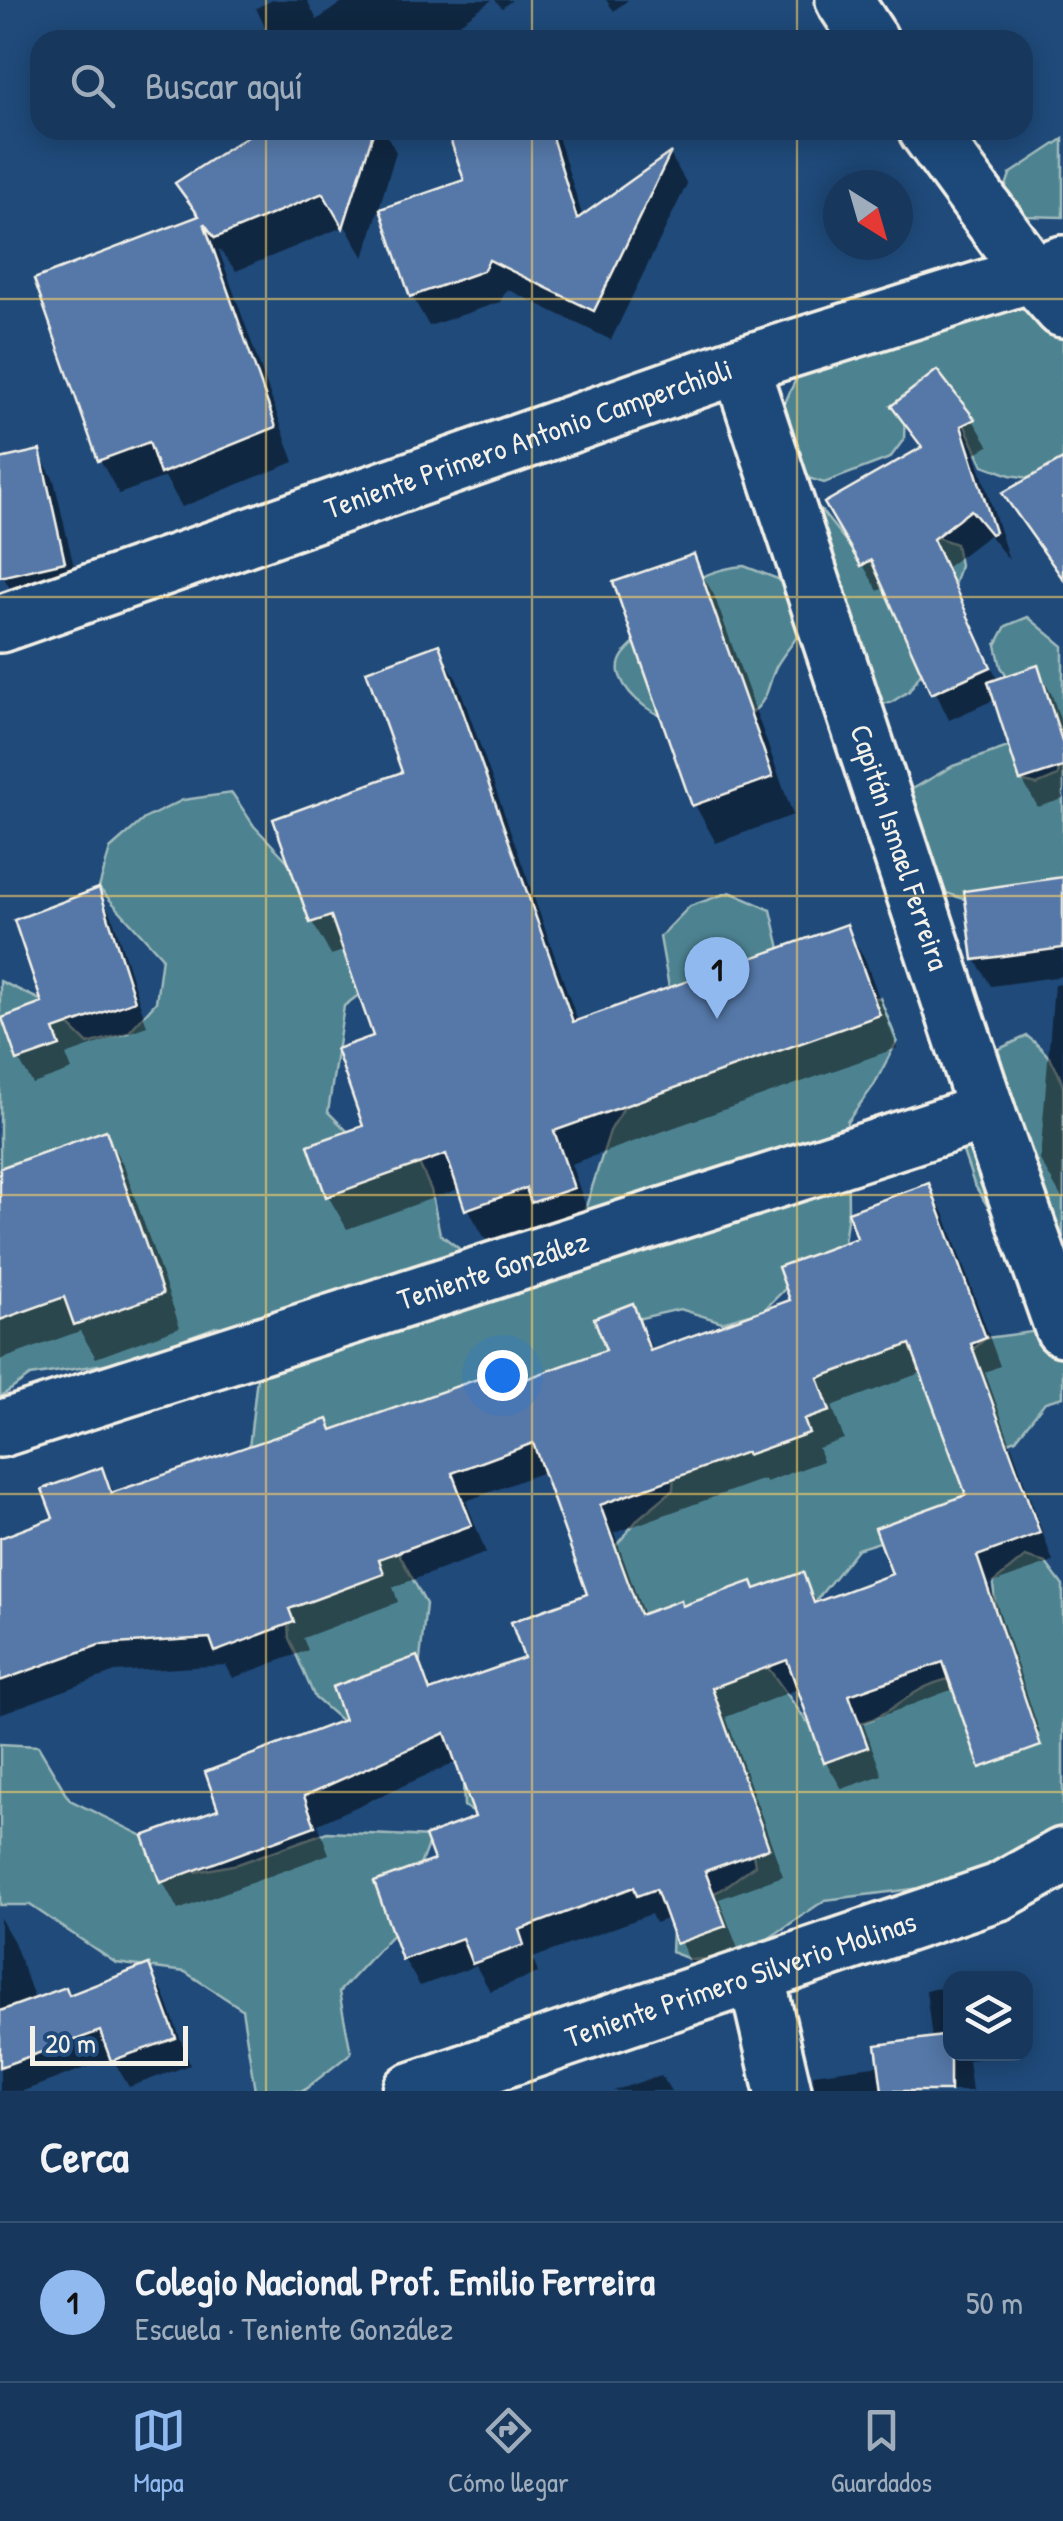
<!DOCTYPE html>
<html lang="es">
<head>
<meta charset="utf-8">
<style>
	:root { --surface:#17385c; --page:#244365; --text:#f1f3f6; --muted:#9eacbb; --line:#365272; --accent:#90b9f0 }
	body { margin:0; font-family:"Patrick Hand",sans-serif; background:var(--page); color:var(--text) }
	.controls { position:absolute; right:30px; bottom:30px; display:grid; overflow:hidden; border-radius:20px; box-shadow:0 5px 25px #0003 }
	.controls button { width:90px; height:90px; display:grid; place-items:center; padding:0; border:0; border-bottom:2px solid var(--line); background:var(--surface); color:var(--text); font:50px sans-serif }
	.compass { position:absolute; left:823px; top:170px; width:90px; height:90px; border-radius:50%; background:var(--surface); box-shadow:0 5px 25px #0003; rotate:143deg }
	.scale { position:absolute; left:30px; bottom:25px; width:158px; box-sizing:border-box; padding-left:10px; border:5px solid #f4f1e8; border-top:0; font-size:28px; line-height:35px; white-space:nowrap; color:#f4f1e8; -webkit-text-stroke:8px #1f4a7a; paint-order:stroke }
	.you { position:absolute; left:502px; top:1375px; width:35px; height:35px; margin:-25px; border:8px solid #fff; border-radius:50%; background:#1a73e8; box-shadow:0 0 0 15px #1a73e833 }
	.badge { display:grid; place-items:center; width:65px; height:65px; border-radius:50%; background:var(--accent); color:#111; font-size:32px; font-weight:700 }
	.pin { position:absolute; translate:-50% -82px; filter:drop-shadow(0 2px 5px #0008) }
	.pin::after { content:''; position:absolute; top:52px; width:35px; height:30px; background:inherit; clip-path:polygon(0 0,100% 0,50% 100%) }
	.list { margin:0; padding:0; list-style:none }
	h2 { display:flex; justify-content:space-between; align-items:center; height:130px; margin:0; padding:0 40px; font-size:42px }
	h2 small { font-size:32px; font-weight:400; color:var(--muted) }
	.list li { display:grid; grid-template-columns:65px 1fr auto; gap:30px; align-items:center; box-sizing:border-box; height:160px; padding:0 40px; border-top:2px solid var(--line) }
	.list b { display:block; font-size:38px; white-space:nowrap }
	.list p { margin:0; font-size:32px; white-space:nowrap; color:var(--muted) }
	.list em { font-size:32px; font-style:normal; color:var(--muted) }
	.icon { flex:none; width:55px; height:55px; fill:none; stroke:currentColor; stroke-width:2; stroke-linecap:round; stroke-linejoin:round }
	.map { position:relative; flex:none; width:1063px; height:2091px; overflow:hidden }
	.search { position:absolute; background:var(--surface); box-shadow:0 5px 25px #0003; left:30px; right:30px; top:30px; height:110px; display:flex; align-items:center; gap:25px; box-sizing:border-box; padding:0 35px; border-radius:30px; color:var(--muted); font-size:38px }
	.sheet { height:290px; background:var(--surface) }
	nav { display:flex; justify-content:space-around; align-items:center; box-sizing:border-box; height:140px; border-top:2px solid var(--line); background:var(--surface); font-size:28px; color:var(--muted) }
	nav a { display:grid; justify-items:center; gap:5px }
	nav .on { color:var(--accent) }
	.map>svg:first-child { display:block }
	.green { fill:#4d8391; stroke:#a0babc; stroke-width:2.5 }
	.shadow { fill:#0007; fill-rule:evenodd }
	.building { fill:#5578a8; stroke:#f4f1e8; stroke-width:2.5; fill-rule:evenodd }
	.lines { fill:none; stroke-linecap:round; stroke-linejoin:round }
	.minor-casing { stroke:#f4f1e8; stroke-width:62 }
	.minor { stroke:#1f4a7a; stroke-width:55 }
	.grid { fill:none; stroke:#ffd166; stroke-width:2.5; stroke-opacity:0.55 }
	.labels { text-anchor:middle; stroke-width:9; stroke-linejoin:round; paint-order:stroke }
	.street-label { font-size:30px; fill:#f4f1e8; stroke:#1f4a7a }
</style>
</head>
<body>
<div class="map">
<svg width="1063" height="2091" viewBox="0 0 1063 2091">
	<rect width="100%" height="100%" fill="#1f4a7a"/>
	<filter id="ink" filterUnits="userSpaceOnUse"><feTurbulence type="fractalNoise" baseFrequency=".01" numOctaves="2"/><feDisplacementMap in="SourceGraphic" scale="20" xChannelSelector="R" yChannelSelector="G"/><feConvolveMatrix kernelMatrix="1 2 1 2 8 2 1 2 1" color-interpolation-filters="sRGB"/></filter>
	<g filter="url(#ink)">
		<g class="green">
			<polygon points="1063,139 1063,217 1021,216 1003,195 1010,174"/>
			<path d="M1011,296L1063,331V475L1053,482L1010,475L983,465L960,415H905L904,439L890,458L824,483L802,476L778,417C789,397 793,379 809,361Z"/>
			<polygon points="765,490 807,493 848,544 933,536 956,544 960,565 935,652 909,691 890,703 849,704 795,571 766,533 760,514"/>
			<path d="M744,566L783,581L802,628C795,643 783,653 776,667C769,681 769,696 757,708C723,745 638,723 620,676C612,654 641,640 652,627C658,619 662,609 669,601C685,580 718,568 744,566Z"/>
			<polygon points="1028,617 1063,646 1063,891 966,900 917,882 909,791 953,766 1014,745 1026,760 1020,781 1037,785 1058,776 1062,733 1051,715 1014,686 1001,667 996,645 1006,626"/>
			<polygon points="232,793 254,826 317,892 380,979 344,1006 328,1112 357,1141 418,1161 431,1190 440,1234 474,1260 583,1216 610,1131 675,1021 660,937 690,906 730,892 771,910 791,996 880,998 897,1041 874,1085 847,1122 848,1212 844,1243 796,1278 764,1310 722,1322 680,1309 637,1319 606,1350 599,1362 456,1405 361,1420 326,1453 249,1448 260,1350 218,1326 123,1361 30,1376 0,1397 0,981 45,1002 88,1044 128,1033 156,1002 162,957 99,888 110,849 144,819 183,800"/>
			<path d="M1027,1036C1046,1051 1057,1064 1063,1087V1397L1045,1402L1016,1439L995,1448L969,1353L986,1338L1032,1332V1310L1010,1243L974,1184L959,1140L986,1055Z"/>
			<polygon points="916,1312 966,1448 965,1495 928,1527 857,1549 814,1603 646,1624 594,1594 610,1553 639,1518 673,1490 674,1468 722,1463 753,1432 771,1391"/>
			<polygon points="396,1548 426,1604 419,1669 345,1724 315,1698 289,1638 286,1593"/>
			<path d="M1025,1557L1046,1563L1063,1586V1824L1053,1845L1010,1877L825,1900L765,1941L743,1950L717,1958L692,1960L671,1952L672,1930L700,1899L721,1890L755,1865L739,1776L478,1816L464,1806L463,1783L734,1639L769,1669L807,1722C893,1741 893,1683 963,1677C968,1699 962,1718 971,1740L997,1627L993,1583Z"/>
			<polygon points="0,1744 38,1746 70,1800 143,1836 176,1865 196,1872 238,1864 327,1832 431,1837 393,1934 339,1992 351,2053 303,2091 255,2091 242,2009 185,1972 116,1963 30,1905 0,1905"/>
		</g>
		<g class="shadow">
			<polygon points="273,0 307,0 317,20 345,0 492,0 436,40 424,40 422,36 420,40 271,40 256,8"/>
			<polygon points="495,0 512,0 502,8"/>
			<polygon points="606,0 628,0 614,11"/>
			<polygon points="314,130 384,130 396,152 364,258 345,226 236,271 218,248 294,462 182,507 165,477 119,494 100,460 37,281 199,219 178,184"/>
			<polygon points="450,130 556,130 583,218 671,156 687,184 611,340 507,289 500,302 429,326 412,296 467,182"/>
			<polygon points="937,374 973,420 989,446 975,453 1009,560 989,535 947,567 998,681 1037,668 1052,695 1063,729 1063,799 1038,807 1022,780 996,699 949,720 886,587 878,591 828,504 922,450 894,407"/>
			<polygon points="39,453 54,480 79,589 18,603 3,576 0,564 0,462"/>
			<polygon points="1063,462 1063,581 1006,494"/>
			<polygon points="692,557 714,595 793,815 716,843 695,805"/>
			<polygon points="438,647 457,680 578,1022 846,927 865,959 897,1048 571,1164 591,1221 553,1235 545,1221 487,1242 468,1209 461,1188 347,1229 328,1196 311,1147 366,1127 376,1037 346,950 331,955 312,922 276,821 405,774"/>
			<polygon points="1063,880 1063,976 991,986 975,959"/>
			<polygon points="98,892 112,916 147,1026 66,1055 72,1070 33,1084 19,1060 5,1020 46,1004"/>
			<polygon points="1054,984 1063,985 1063,1200 1040,1160"/>
			<polygon points="105,1133 124,1166 180,1327 96,1358 80,1331 0,1360 0,1171"/>
			<path d="M928,1186L944,1213L1000,1366L985,1372L1053,1562L990,1584L1040,1733L972,1720L955,1690L948,1691L863,1723L882,1775L842,1789L826,1762L800,1688L726,1717L783,1876L719,1899L740,1954L694,1970L669,1918L655,1923L651,1914L533,1958L538,1973L490,1991L476,1966L420,1986L404,1959L437,1862L478,1818L458,1761L318,1824L329,1854L178,1910L163,1882L146,1838L221,1810L347,1722L416,1659L434,1692L527,1660L591,1595L546,1471L466,1501L486,1553L393,1587L398,1602L303,1638L308,1650L233,1678L226,1665L115,1672L0,1714V1537L55,1517L101,1470L115,1494L332,1432L513,1386L609,1351L632,1306L654,1352L794,1302L860,1239ZM923,1372L969,1496L895,1575L818,1604L801,1575L755,1592L644,1616L614,1533L764,1479L766,1482L823,1461L818,1448L844,1439L832,1406Z"/>
			<polygon points="0,1918 14,1942 35,2000 69,1997 148,1967 164,1994 190,2065 129,2087 112,2058 23,2091 0,2091"/>
			<polygon points="950,1987 950,2054 981,2054 982,2058 968,2060 972,2091 814,2091 813,2074 881,2065 932,2040 926,1990"/>
			<polygon points="661,2075 671,2091 613,2091"/>
		</g>
		<g class="building">
			<polygon points="257,130 374,130 343,228 323,193 215,238 204,223 276,427 160,474 149,442 98,461 34,279 199,216 175,183"/>
			<polygon points="447,130 550,130 577,219 671,152 594,311 489,260 483,271 410,297 380,209 464,180"/>
			<polygon points="937,370 975,419 961,426 995,532 991,534 971,510 933,539 991,667 931,694 871,560 861,566 824,503 922,447 891,406"/>
			<polygon points="40,450 65,562 0,577 0,459"/>
			<polygon points="1063,459 1063,579 1002,493"/>
			<polygon points="694,554 773,777 692,806 613,582"/>
			<polygon points="439,644 573,1022 847,924 880,1015 554,1131 574,1188 531,1203 526,1188 465,1210 446,1154 326,1197 308,1145 363,1126 336,1049 373,1036 331,916 310,923 273,819 402,772 366,671"/>
			<polygon points="1038,665 1063,744 1063,767 1020,781 988,682"/>
			<polygon points="1063,877 1063,948 973,960 964,891"/>
			<polygon points="99,888 135,1001 54,1030 60,1046 17,1061 2,1018 42,1003 14,920"/>
			<polygon points="106,1130 163,1294 74,1325 64,1297 0,1320 0,1168"/>
			<path d="M929,1183L986,1338L971,1344L1040,1533L977,1556L1041,1746L980,1768L943,1662L849,1695L868,1747L824,1763L787,1660L712,1688L769,1848L705,1871L726,1926L676,1944L656,1889L637,1896L634,1887L519,1930L524,1945L472,1964L462,1938L402,1960L374,1882L434,1860L425,1836L475,1817L445,1733L304,1796L315,1826L160,1883L143,1836L218,1809L205,1772L344,1720L332,1687L417,1656L430,1691L524,1658L511,1622L587,1594L533,1443L452,1473L472,1525L379,1559L384,1574L289,1609L294,1622L215,1652L210,1638L99,1645L0,1681V1538L53,1518L42,1489L102,1467L111,1493L328,1419L332,1430L506,1369L512,1384L606,1350L594,1318L633,1303L650,1351L790,1300L778,1267L857,1238L848,1212ZM910,1344L966,1495L875,1528L892,1574L814,1603L803,1572L755,1589L752,1581L682,1606L681,1600L640,1615L600,1505L746,1452L747,1455L809,1433L804,1420L830,1411L818,1378Z"/>
			<polygon points="149,1964 176,2038 111,2061 100,2031 0,2067 0,2011 66,1987 69,1995"/>
			<polygon points="950,2035 950,2091 882,2091 876,2045"/>
		</g>
		<g class="lines">
			<g class="minor-casing">
				<g id="minor">
					<polyline points="844,0 870,40"/>
					<polyline points="927,130 1033,275 1063,309"/>
					<path id="s1" d="M740,365L987,1112L1063,1328"/>
					<path id="s2" d="M0,624L740,365L1063,264"/>
					<path id="s3" d="M0,1429L987,1112"/>
					<polyline points="756,1975 783,2091"/>
					<path id="s4" d="M411,2091L999,1892L1063,1856"/>
				</g>
			</g>
			<use href="#minor" class="minor"/>
		</g>
	</g>
	<path class="grid" d="M266,0V40M532,0V40M797,0V40M266,130V2091M532,130V2091M797,130V2091M0,299H1063M0,597H1063M0,896H1063M0,1195H1063M0,1494H1063M0,1792H1063"/>
	<g class="labels">
		<g class="street-label">
			<text dy="10" stroke="none"><textPath href="#s2" startOffset="560">Teniente Primero Antonio Camperchioli</textPath></text>
			<text dy="10" stroke="none"><textPath href="#s1" startOffset="508">Capitán Ismael Ferreira</textPath></text>
			<text dy="10" stroke="none"><textPath href="#s3" startOffset="518">Teniente González</textPath></text>
			<text dy="10" stroke="none"><textPath href="#s4" startOffset="348">Teniente Primero Silverio Molinas</textPath></text>
		</g>
	</g>
</svg>
<div class="controls">
<button><svg class="icon" aria-label="layers" viewBox="0 0 24 24"><path d="M12 4l9 5-9 5-9-5zM3 14l9 5 9-5"/></svg></button>
</div>
<svg class="compass" viewBox="-18 -18 36 36"><path d="M0-13l5 13h-10z" fill="#e53935"/><path d="M0 13l5-13h-10z" fill="#9eacbb"/></svg>
<div class="scale">20 m</div>
<div class="you"></div>
<div class="pin badge" style="left:717px;top:1019px">1</div>
<div class="search"><svg class="icon" aria-label="search" viewBox="0 0 24 24"><circle cx="10" cy="10" r="6"/><path d="M15 15l6 6"/></svg>Buscar aquí</div>
</div>
<section class="sheet">
<h2>Cerca<small></small></h2>
<ul class="list">
<li><span class="badge">1</span><div><b>Colegio Nacional Prof. Emilio Ferreira</b><p>Escuela · Teniente González</p></div><em>50 m</em></li>
</ul>
</section>
<nav>
<a class="on"><svg class="icon" aria-label="map" viewBox="0 0 24 24"><path d="M3 6l6-2 6 2 6-2v14l-6 2-6-2-6 2zM9 4v14M15 6v14"/></svg>Mapa</a>
<a><svg class="icon" aria-label="directions" viewBox="0 0 24 24"><path d="M12 3l9 9-9 9-9-9zM9 14v-3h6M13 9l2 2-2 2"/></svg>Cómo llegar</a>
<a><svg class="icon" aria-label="saved" viewBox="0 0 24 24"><path d="M7 4h10v16l-5-4-5 4z"/></svg>Guardados</a>
</nav>
</body>
</html>
